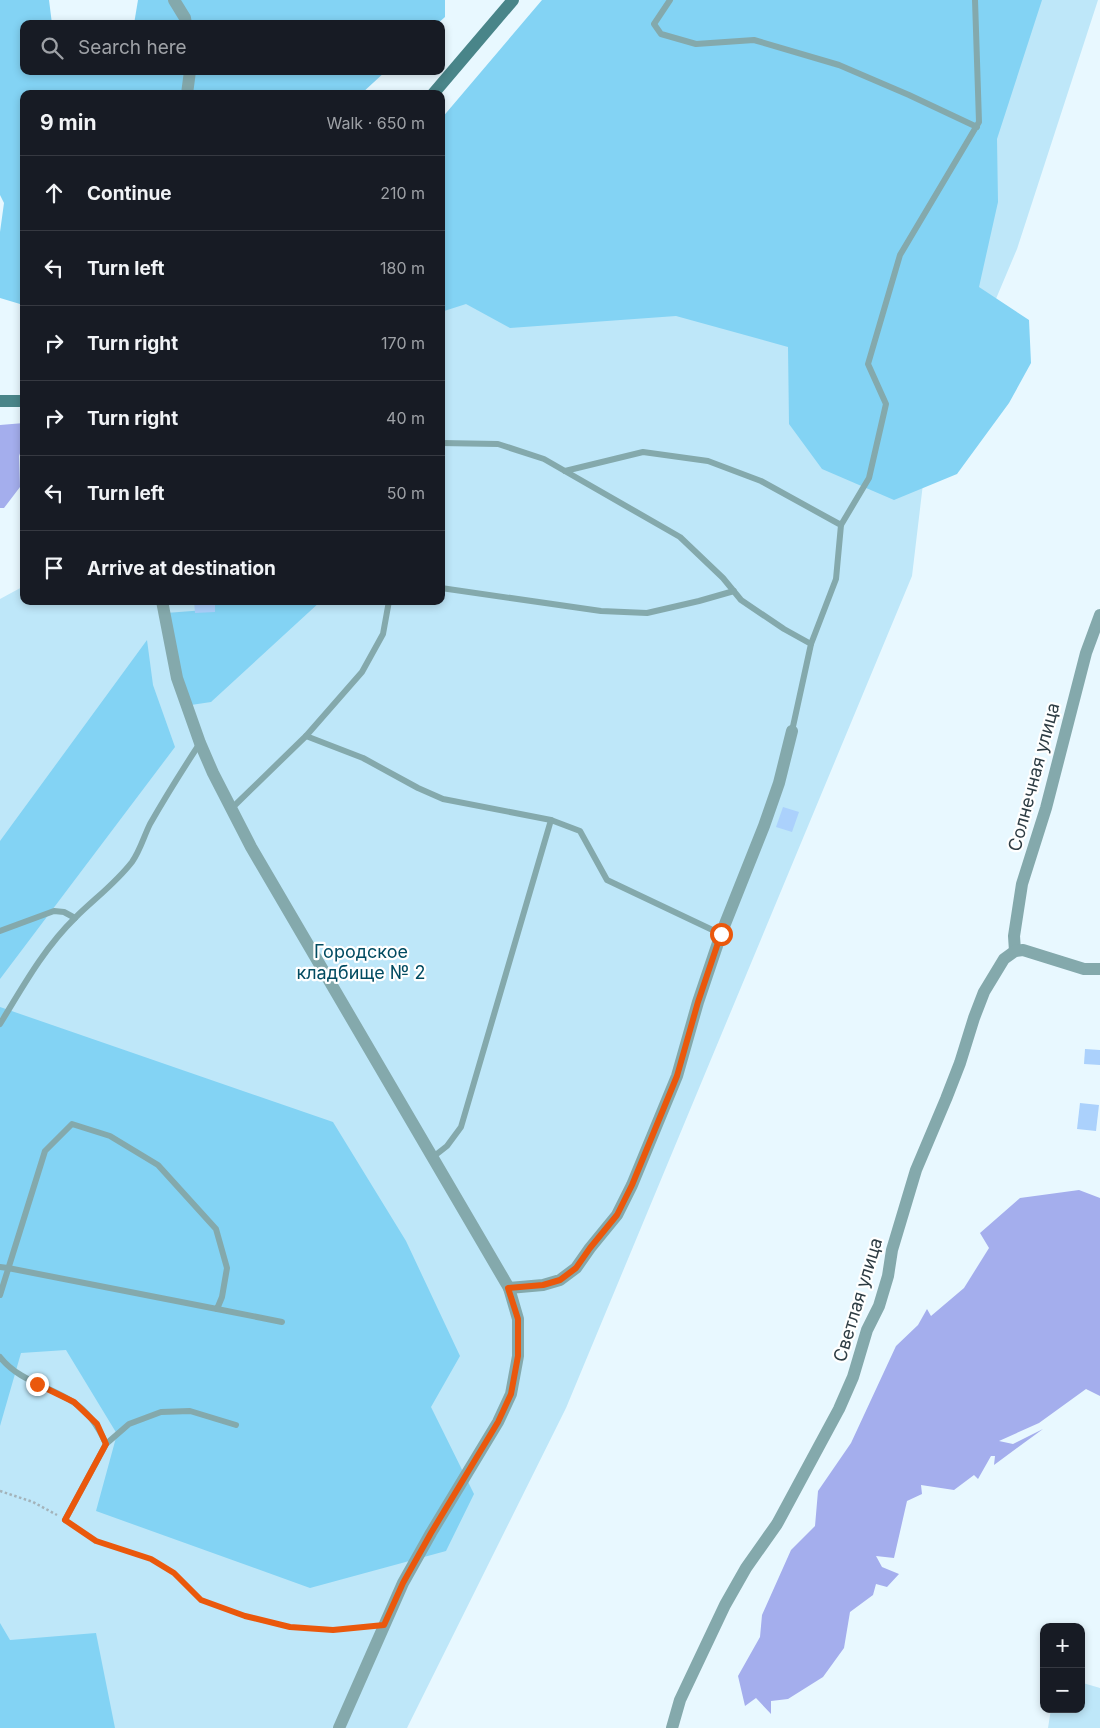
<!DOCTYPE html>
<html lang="en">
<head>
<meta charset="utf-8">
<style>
	:root { --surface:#171b24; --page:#20242c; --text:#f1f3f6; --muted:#9ea1a6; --line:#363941 }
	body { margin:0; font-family:Inter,sans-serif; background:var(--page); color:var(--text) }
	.controls { position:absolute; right:15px; bottom:15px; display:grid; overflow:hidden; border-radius:10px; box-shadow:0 2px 8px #0003 }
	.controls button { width:45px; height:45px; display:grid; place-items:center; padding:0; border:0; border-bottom:1px solid var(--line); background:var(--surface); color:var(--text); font:25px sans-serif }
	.stop { position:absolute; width:15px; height:15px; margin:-11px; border:4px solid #ea580c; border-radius:50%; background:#fff }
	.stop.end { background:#ea580c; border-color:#fff; box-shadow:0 1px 5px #0008 }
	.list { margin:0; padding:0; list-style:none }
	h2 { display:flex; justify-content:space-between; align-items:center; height:65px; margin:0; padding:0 20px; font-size:21px }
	h2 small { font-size:16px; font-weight:400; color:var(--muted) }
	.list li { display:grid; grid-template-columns:32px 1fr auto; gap:15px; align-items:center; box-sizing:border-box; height:75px; padding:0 20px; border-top:1px solid var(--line) }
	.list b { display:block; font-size:19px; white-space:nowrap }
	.list em { font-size:16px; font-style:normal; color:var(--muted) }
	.icon { flex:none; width:28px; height:28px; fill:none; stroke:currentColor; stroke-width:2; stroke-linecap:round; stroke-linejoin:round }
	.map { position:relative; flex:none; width:1100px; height:1728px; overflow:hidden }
	.search { position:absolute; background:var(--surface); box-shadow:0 2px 8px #0003; left:20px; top:20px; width:425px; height:55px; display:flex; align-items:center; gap:12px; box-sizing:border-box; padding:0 18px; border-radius:10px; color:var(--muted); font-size:19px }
	.panel { position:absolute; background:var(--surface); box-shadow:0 2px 8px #0003; left:20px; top:90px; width:425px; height:515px; border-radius:10px }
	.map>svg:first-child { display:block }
	.green { fill:#bee7f9 }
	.forest { fill:#83d3f4 }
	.water { fill:#a4aeed }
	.building { fill:#abd1fc }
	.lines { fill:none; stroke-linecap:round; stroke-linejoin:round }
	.path { stroke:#a3b3ba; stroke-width:2.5; stroke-dasharray:2.5 2.5; stroke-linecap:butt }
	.service { stroke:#84a9ac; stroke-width:6 }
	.minor { stroke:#84a9ac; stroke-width:12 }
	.secondary { stroke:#498589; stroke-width:12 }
	.route { stroke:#ea580c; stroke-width:6 }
	.labels { text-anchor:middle; stroke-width:4.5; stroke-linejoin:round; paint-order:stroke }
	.street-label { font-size:18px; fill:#2e3d44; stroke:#fff }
	.park-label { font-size:18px; fill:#024b61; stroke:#fff }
</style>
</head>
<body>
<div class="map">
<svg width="1100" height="1728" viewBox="0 0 1100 1728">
	<rect width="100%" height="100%" fill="#e8f8ff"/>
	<g class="green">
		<polygon points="575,0 1098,0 1017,249 925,467 912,576 566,1408 407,1728 0,1728 0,599 24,586 24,601 441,601 441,300"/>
		<polygon points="1083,1683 1100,1688 1100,1728 1048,1728 1051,1709 1081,1709 1081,1685"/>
	</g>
	<g class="forest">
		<polygon points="0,0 49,0 52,24 24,24 24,71 386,71 361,94 24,94 24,303 20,304 0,298 0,232 4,203 0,195"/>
		<polygon points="138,0 445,0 445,17 437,24 134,24"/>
		<polygon points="542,0 1042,0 997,139 998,202 979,287 1029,320 1031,363 1009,403 957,474 894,500 822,469 789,424 788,347 676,316 510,328 466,304 441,312 441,119"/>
		<polygon points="217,601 321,601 211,702 191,705 175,664 166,613 205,610"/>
		<polygon points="147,640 153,685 175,747 0,979 0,841"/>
		<polygon points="0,1007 333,1122 406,1241 460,1356 431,1407 474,1494 446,1551 310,1588 96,1511 117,1434 66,1350 21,1353 0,1426"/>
		<polygon points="0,1623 10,1640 96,1633 115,1728 0,1728"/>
	</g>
	<g class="water">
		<polygon points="24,423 24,442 19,456 20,487 4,508 0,508 0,425"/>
		<polygon points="1079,1190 1100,1198 1100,1396 1086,1389 1039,1423 999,1441 1013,1444 1043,1429 994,1465 995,1456 991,1456 978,1479 974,1475 954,1490 921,1485 922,1494 907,1501 894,1558 876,1556 882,1567 899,1574 887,1587 876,1584 873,1595 850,1612 844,1648 823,1677 788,1699 771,1701 771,1714 756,1698 745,1706 738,1676 760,1637 762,1615 791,1550 815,1526 818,1491 851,1443 896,1346 918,1325 927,1309 931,1316 964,1288 989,1248 980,1233 1020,1198"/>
	</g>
	<g class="building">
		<polygon points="194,601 215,601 215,612 195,613"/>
		<polygon points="783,807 799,812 792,832 776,827"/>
		<polygon points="1085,1049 1100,1050 1100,1065 1084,1064"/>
		<polygon points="1080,1103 1099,1105 1096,1131 1077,1129"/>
	</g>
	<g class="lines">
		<g class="path">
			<polyline points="0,1491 33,1502 57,1515"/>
			<polyline points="72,1525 96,1541 151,1559 174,1573 201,1600 245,1616 291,1627 333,1630 370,1627"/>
		</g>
		<g class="service">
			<polyline points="670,0 654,24 661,34 696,44 754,40 839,65 909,95 977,127"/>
			<polyline points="441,443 498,444 544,459 680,537 723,578 741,600 784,629 811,644 792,731"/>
			<polyline points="565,471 643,452 708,461 761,481 841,525 836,579 811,644"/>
			<polyline points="841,525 869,478 886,404 868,364 900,255 979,122 975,0"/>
			<polyline points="441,588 601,611 647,613 699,601 734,591"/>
			<polyline points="306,736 363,758 418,788 443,799 551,820 580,831 607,880 721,934"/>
			<polyline points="232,808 306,736 362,672 383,634 389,601"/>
			<polyline points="0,931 54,911 64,912 75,918"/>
			<path d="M0,1024C22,988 44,948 75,918C94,899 115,884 132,862C140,851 144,836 150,824C166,796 183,769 200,743"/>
			<polyline points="433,1157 447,1146 461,1127 551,820"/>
			<polyline points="0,1267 8,1268 217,1309 222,1297 227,1268 216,1229 158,1165 110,1136 72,1124 45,1151 0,1295"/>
			<polyline points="217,1309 282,1322"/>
			<path d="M0,1357C19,1381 49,1386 73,1402C89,1412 99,1428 106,1444"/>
			<polyline points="65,1520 106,1444 129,1424 161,1412 190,1411 236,1425"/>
		</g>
		<g class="minor">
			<polyline points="174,0 185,18 186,24"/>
			<polyline points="187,94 190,71"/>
			<polyline points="162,601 177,678 200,743 213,773 251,847 509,1288 518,1319 518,1356 511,1394 498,1422 431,1533 403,1583 339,1728"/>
			<polyline points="1015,951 1014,936 1022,884 1046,808 1086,653 1100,615"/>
			<polyline points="509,1288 543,1285 560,1280 576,1268 590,1248 617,1215 632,1185 677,1076 698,1002 721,934 764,826 779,783 792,731"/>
			<polyline points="672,1728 680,1700 725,1605 746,1568 777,1524 839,1409 853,1377 867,1330 879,1306 888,1276 892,1250 916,1170 946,1099 960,1063 974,1018 984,992 1004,959 1015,951 1023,950 1084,969 1100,969"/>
		</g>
		<g class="secondary">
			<polyline points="433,94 513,0"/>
			<polyline points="0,401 24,401"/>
		</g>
	</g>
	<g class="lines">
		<polyline class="route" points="37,1384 74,1402 97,1424 106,1444 65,1520 96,1541 151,1559 174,1573 201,1600 245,1616 290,1627 333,1630 384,1625 403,1583 431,1533 498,1422 511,1394 518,1356 518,1319 508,1288 543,1285 560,1280 576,1268 590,1248 617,1215 632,1185 677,1076 698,1002 721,934"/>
	</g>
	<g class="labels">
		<g class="street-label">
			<text transform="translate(1034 777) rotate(-75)" y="6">Солнечная улица</text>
			<text transform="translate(858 1300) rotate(-73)" y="6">Светлая улица</text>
		</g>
		<g class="park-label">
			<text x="361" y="958">Городское<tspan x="361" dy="21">кладбище № 2</tspan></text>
		</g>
	</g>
</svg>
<div class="controls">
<button>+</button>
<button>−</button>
</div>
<div class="stop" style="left:721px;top:934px"></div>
<div class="stop end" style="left:37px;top:1384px"></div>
<div class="search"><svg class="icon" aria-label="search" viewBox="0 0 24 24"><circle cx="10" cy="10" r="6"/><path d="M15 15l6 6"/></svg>Search here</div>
<section class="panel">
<h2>9 min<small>Walk · 650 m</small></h2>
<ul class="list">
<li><svg class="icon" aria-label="ahead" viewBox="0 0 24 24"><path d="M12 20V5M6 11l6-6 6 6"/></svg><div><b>Continue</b></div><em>210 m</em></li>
<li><svg class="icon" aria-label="left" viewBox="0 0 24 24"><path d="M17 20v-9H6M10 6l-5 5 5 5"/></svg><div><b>Turn left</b></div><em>180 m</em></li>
<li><svg class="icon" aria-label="right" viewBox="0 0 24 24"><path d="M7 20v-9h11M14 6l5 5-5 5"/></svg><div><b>Turn right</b></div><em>170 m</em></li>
<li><svg class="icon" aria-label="right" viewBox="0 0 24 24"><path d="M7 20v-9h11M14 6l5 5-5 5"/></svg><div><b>Turn right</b></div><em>40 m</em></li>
<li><svg class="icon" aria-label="left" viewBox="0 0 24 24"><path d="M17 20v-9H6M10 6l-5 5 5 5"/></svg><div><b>Turn left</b></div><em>50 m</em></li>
<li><svg class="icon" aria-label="arrive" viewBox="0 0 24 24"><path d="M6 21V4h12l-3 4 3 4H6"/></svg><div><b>Arrive at destination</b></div></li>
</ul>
</section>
</div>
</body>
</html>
